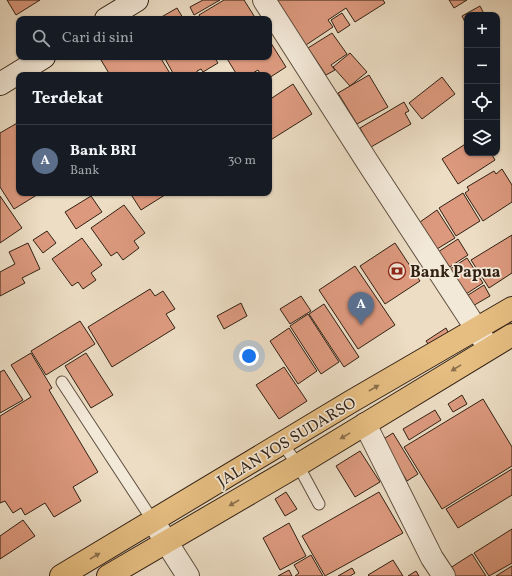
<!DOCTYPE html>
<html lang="id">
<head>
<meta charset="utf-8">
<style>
	:root { --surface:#171b24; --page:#20242c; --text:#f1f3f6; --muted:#9ea1a6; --line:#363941; --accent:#7c3aed }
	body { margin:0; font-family:Vollkorn,serif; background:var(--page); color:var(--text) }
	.controls { position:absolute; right:12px; top:12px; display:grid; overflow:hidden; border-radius:8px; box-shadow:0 1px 3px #0004 }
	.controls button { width:36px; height:36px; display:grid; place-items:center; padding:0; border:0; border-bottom:1px solid var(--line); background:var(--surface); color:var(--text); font:20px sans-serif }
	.you { position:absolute; left:249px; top:356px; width:14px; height:14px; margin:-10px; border:3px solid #fff; border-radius:50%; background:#1a73e8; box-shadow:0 0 0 6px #1a73e833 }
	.badge { display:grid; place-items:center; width:26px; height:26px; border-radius:50%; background:var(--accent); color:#fff; font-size:13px; font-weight:700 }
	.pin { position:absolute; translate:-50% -33px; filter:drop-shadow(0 1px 2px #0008) }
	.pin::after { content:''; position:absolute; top:21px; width:14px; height:12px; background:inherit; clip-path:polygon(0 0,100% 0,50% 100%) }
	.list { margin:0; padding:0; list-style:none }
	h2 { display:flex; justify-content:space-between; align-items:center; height:52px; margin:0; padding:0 16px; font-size:17px }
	h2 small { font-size:13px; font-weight:400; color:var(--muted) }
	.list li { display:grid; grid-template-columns:26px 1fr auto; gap:12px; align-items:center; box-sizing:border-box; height:72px; padding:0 16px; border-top:1px solid var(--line) }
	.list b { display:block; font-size:15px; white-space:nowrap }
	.list p { margin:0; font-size:13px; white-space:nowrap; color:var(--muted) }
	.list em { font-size:13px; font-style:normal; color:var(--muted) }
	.icon { flex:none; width:22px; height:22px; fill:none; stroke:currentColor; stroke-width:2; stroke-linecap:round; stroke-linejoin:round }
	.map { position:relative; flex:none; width:512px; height:576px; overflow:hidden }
	.search { position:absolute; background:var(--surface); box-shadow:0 1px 3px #0004; left:16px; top:16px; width:256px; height:44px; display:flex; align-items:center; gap:10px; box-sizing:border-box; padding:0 14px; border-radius:8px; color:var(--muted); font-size:15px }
	.panel { position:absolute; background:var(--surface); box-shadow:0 1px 3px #0004; left:16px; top:72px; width:256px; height:124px; border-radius:8px }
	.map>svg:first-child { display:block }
	.building { fill:#dc997e; stroke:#312114 }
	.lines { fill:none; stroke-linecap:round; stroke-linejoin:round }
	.lane-casing { stroke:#605040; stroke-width:13 }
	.street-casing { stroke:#605040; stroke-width:24 }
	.secondary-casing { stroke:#312114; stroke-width:24 }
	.highway-casing { stroke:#312114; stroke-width:24 }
	.lane { stroke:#f3e9d9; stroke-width:11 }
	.street { stroke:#f3e9d9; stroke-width:22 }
	.secondary { stroke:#f3e9d9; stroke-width:22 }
	.highway { stroke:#e6be82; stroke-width:22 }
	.oneway { fill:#8c704b }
	.labels { text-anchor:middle; stroke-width:3.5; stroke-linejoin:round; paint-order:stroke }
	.poi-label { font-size:16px; font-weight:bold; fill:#312114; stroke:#f3e9d9; text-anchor:start }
	.street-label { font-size:16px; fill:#312114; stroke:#f3e9d9 }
</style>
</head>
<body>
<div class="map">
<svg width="512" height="576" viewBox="0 0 512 576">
	<rect width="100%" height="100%" fill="#ecddc4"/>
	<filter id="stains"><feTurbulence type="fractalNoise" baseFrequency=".005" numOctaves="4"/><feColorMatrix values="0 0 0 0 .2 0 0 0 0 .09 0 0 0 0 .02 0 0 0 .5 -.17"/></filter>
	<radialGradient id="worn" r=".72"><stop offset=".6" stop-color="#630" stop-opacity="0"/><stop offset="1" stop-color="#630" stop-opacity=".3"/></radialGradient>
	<g class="building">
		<polygon points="7,0 40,0 16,15"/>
		<polygon points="203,0 220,0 194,15 190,7"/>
		<polygon points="224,0 244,0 256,19 202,19 199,15"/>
		<polygon points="273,0 383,0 385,3 355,22 346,8 328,20 333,27 303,47"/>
		<polygon points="449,0 467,0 454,8"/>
		<polygon points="480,6 484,14 467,15 466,24 462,16"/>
		<polygon points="177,8 183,18 182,19 158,19"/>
		<polygon points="342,13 350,25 338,33 331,20"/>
		<polygon points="332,33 347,54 331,65 335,70 326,75 308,48"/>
		<polygon points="269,40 286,67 269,78 269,75 261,75 258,70 253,73 254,75 237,75 226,57 269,57"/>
		<polygon points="350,53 367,72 350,86 333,67"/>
		<polygon points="106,57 160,57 171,75 110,75 101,60"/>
		<polygon points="164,57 221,57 216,60 218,63 203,72 201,69 197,71 197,75 174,75"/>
		<polygon points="369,75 388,107 357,124 338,93"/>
		<polygon points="442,77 455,94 422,119 409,103"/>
		<polygon points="293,84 312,114 269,141 269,100"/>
		<polygon points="404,102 409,111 405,113 411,124 371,147 360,128"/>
		<polygon points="19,122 19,193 40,193 14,209 0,187 0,133"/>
		<polygon points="467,143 467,153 491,153 495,160 458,184 442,159"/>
		<polygon points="502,169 512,185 512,202 483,221 465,193 469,190 467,187 494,171 496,174"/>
		<polygon points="130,193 168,193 141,210"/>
		<polygon points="463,193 480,221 456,236 439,208"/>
		<polygon points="0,196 22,228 0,243"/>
		<polygon points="91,196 102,212 76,229 65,212"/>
		<polygon points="124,205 145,233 134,241 139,248 123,260 117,252 111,256 91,228"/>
		<polygon points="437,210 455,238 437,249 420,222"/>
		<polygon points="47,231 56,243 43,253 33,240"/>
		<polygon points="512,235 512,273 489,288 471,260"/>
		<polygon points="82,238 102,265 91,273 96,280 83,289 78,282 72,286 52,259"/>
		<polygon points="458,239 468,255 448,268 438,252"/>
		<polygon points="28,243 40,269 22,278 25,283 0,296 0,272 15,264 9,252"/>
		<polygon points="395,243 420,281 385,304 360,266"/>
		<polygon points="467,258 483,283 463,296 447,271"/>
		<polygon points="355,266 395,325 358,349 319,290"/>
		<polygon points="484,285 490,296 471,307 465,297"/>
		<polygon points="150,289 155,296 163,291 175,309 166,314 175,328 112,367 88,327"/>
		<polygon points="301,296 311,311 290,324 280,309"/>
		<polygon points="241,303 247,316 224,329 217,316"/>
		<polygon points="324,304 359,357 344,367 309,314"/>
		<polygon points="308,314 339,362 321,374 290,326"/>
		<polygon points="80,321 95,344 46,375 31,351"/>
		<polygon points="289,328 317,371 298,384 270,341"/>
		<polygon points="446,328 450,336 431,348 426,341"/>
		<polygon points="31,353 52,388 49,390 98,472 73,487 81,501 54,517 45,503 25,515 21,508 13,513 5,501 0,503 0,416 31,397 11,365"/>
		<polygon points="86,353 113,395 91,408 65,366"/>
		<polygon points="284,367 307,401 279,419 256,385"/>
		<polygon points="4,370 23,400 0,413 0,372"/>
		<polygon points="462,395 467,404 453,412 448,404"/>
		<polygon points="483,399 512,447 512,466 442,509 404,447"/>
		<polygon points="435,410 441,420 409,440 403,429"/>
		<polygon points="393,433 418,474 407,481 382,440"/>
		<polygon points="360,451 380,482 355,497 336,466"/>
		<polygon points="512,469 512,495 458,528 446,509"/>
		<polygon points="286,492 297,509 285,516 275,499"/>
		<polygon points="379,492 403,533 325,576 302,536"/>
		<polygon points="23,520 35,536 0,559 0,536"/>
		<polygon points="289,523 306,556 280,570 263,538"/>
		<polygon points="512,529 512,563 489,576 474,553"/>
		<polygon points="472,554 486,576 451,576 447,570"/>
		<polygon points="311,555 323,576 295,576 299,573 294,565"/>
		<polygon points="393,560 403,576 369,576 368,575"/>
		<polygon points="512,566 512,576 496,576"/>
		<polygon points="352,568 355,573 350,576 338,576"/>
		<polygon points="289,570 292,576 278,576"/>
		<polygon points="416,571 419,576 408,576"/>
	</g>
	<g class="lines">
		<g class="lane-casing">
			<g id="lane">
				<polyline points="62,382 153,521"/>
				<polyline points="282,443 298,465 319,504"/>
			</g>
		</g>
		<g class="street-casing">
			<g id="street">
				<polyline points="264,0 370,166 489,348"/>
				<polyline points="365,424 432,558 444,576"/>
				<polyline points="153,521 188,576"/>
			</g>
		</g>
		<g class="secondary-casing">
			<g id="secondary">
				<polyline points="106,19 137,0"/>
				<polyline points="0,84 44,57"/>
			</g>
		</g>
		<g class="highway-casing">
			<g id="highway">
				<polyline points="61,576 352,401 512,308"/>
				<polyline points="108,576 298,465 512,335"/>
			</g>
		</g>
		<use href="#lane" class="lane"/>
		<use href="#street" class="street"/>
		<use href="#secondary" class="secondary"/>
		<use href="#highway" class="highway"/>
	</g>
	<defs><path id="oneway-solid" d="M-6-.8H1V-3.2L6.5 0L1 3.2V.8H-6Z"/></defs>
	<g class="oneway">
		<use href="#oneway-solid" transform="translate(456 368) rotate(148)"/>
		<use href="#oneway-solid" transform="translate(374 388) rotate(-30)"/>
		<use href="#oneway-solid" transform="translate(345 436) rotate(149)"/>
		<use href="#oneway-solid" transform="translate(234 503) rotate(150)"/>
		<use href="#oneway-solid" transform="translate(95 556) rotate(-31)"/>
	</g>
	<defs>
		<g id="bank-ring" transform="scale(0.9)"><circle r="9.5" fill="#f3e9d9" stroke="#8f2418" stroke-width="1.5"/><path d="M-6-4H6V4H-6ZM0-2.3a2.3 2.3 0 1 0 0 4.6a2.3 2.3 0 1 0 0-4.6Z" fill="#8f2418"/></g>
	</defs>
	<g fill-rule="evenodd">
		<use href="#bank-ring" x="397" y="271"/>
	</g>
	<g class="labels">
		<g class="poi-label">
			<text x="410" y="277">Bank Papua</text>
		</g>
		<g class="street-label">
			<text transform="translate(286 441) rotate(-31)" y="6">JALAN YOS SUDARSO</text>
		</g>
	</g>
	<rect width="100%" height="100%" filter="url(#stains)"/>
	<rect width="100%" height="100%" fill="url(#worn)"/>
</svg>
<div class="controls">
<button>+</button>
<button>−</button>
<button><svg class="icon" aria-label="locate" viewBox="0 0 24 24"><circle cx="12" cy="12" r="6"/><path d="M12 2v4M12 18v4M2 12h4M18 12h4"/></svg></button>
<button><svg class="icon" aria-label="layers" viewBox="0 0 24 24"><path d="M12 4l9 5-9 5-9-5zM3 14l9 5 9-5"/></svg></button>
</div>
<div class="you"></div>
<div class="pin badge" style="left:361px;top:325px;background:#5c6f8a">A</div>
<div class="search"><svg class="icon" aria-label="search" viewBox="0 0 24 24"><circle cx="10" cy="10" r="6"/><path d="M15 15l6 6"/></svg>Cari di sini</div>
<section class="panel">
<h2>Terdekat<small></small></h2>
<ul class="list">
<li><span class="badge" style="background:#5c6f8a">A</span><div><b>Bank BRI</b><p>Bank</p></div><em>30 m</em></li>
</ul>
</section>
</div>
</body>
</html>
